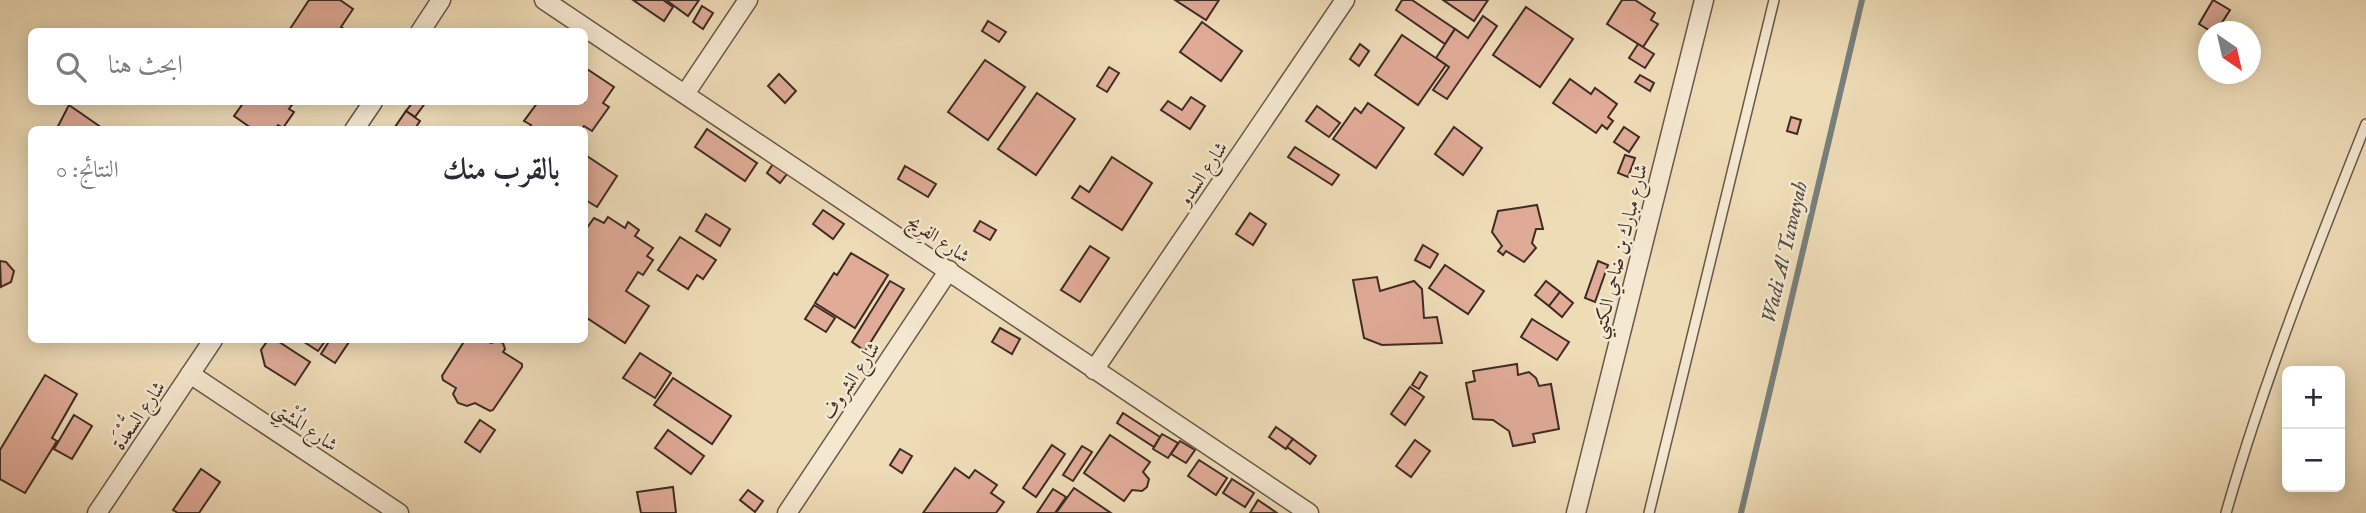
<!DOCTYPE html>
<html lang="ar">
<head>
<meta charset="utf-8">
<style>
	:root { --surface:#fff; --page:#f7f7f7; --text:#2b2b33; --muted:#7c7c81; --line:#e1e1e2 }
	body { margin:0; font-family:"IM FELL English",Amiri,serif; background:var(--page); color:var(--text); direction:rtl }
	.controls { position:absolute; right:21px; bottom:21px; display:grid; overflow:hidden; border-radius:10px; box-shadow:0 4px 18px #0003 }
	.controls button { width:63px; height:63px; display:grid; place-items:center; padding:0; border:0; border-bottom:2px solid var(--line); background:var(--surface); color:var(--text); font:35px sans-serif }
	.compass { position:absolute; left:2198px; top:21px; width:63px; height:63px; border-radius:50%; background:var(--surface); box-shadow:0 4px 18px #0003; rotate:146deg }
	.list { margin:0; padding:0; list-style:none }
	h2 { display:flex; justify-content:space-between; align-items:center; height:91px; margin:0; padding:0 28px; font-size:30px }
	h2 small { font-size:23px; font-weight:400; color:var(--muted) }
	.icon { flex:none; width:38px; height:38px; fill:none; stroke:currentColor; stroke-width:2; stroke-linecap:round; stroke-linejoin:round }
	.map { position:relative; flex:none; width:2366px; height:513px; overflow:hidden; direction:ltr }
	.search { position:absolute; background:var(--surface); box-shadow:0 4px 18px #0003; left:28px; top:28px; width:560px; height:77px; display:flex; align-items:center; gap:18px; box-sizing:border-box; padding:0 24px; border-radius:10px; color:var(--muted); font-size:26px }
	.panel { position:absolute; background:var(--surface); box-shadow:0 4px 18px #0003; left:28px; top:126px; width:560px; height:217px; border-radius:10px; direction:rtl }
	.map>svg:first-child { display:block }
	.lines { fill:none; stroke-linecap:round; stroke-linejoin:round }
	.stream { stroke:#77807d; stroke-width:6 }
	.building { fill:#e0ab97; stroke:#3e2b24; stroke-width:2 }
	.lane-casing { stroke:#6a5749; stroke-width:12 }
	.street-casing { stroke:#6a5749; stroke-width:21 }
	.lane { stroke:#f4e8d0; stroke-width:9 }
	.street { stroke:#f4e8d0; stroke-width:18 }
	.labels { text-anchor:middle; stroke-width:5; stroke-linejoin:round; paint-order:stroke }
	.street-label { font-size:19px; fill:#3e2b24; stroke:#f4e8d0 }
	.water-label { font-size:21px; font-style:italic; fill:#564e49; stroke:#f4e8d0 }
</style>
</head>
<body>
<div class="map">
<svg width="2366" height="513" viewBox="0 0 2366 513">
	<rect width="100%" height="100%" fill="#eedcb7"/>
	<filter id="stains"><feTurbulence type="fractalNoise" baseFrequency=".00286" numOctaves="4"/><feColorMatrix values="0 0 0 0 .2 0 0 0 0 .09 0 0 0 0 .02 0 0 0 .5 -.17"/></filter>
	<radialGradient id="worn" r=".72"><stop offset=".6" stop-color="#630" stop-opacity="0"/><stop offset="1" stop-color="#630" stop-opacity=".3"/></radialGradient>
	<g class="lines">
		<polyline class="stream" points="1741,513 1862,0"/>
	</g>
	<g class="building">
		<polygon points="309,0 340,0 353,9 341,27 344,29 343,32 288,32"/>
		<polygon points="633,0 663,0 673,7 664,21"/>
		<polygon points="666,0 699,0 688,16"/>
		<polygon points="1175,0 1219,0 1206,20"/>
		<polygon points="1402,0 1412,0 1455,29 1445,44 1396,10"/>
		<polygon points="1443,0 1488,0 1474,21"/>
		<polygon points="1622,0 1635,0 1655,13 1651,20 1658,24 1643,47 1607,24"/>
		<polygon points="2213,0 2230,10 2216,32 2212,32 2199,24"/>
		<polygon points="702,6 713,13 703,29 693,22"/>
		<polygon points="1526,7 1573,39 1540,87 1493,55"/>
		<polygon points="1483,16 1497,26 1447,99 1433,90 1449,67 1436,58 1455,29 1468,38"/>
		<polygon points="988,21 1006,32 999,42 982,31"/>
		<polygon points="1202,22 1242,51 1221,81 1180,52"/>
		<polygon points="1402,35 1446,65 1418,105 1375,75"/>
		<polygon points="1360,44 1369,51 1359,66 1350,59"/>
		<polygon points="1638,44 1654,54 1645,68 1629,58"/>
		<polygon points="985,60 1025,87 988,140 948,112"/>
		<polygon points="584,67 614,87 603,103 609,107 592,131 584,126 581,130 528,130 531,125 524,121 538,102 584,102"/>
		<polygon points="1109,67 1119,73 1107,92 1097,86"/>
		<polygon points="779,74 796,91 785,103 768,86"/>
		<polygon points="1640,75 1654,83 1650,91 1635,82"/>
		<polygon points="1570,79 1591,94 1595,88 1617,104 1608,117 1613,121 1607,129 1602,125 1596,133 1553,103"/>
		<polygon points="1037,93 1075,119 1036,175 998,149"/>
		<polygon points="1191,97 1205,106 1190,129 1161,110 1168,101 1182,110"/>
		<polygon points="244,102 294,102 289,109 294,112 283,128 278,125 275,130 254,130 234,116"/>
		<polygon points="413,102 426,102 415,117 406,111"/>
		<polygon points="1368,103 1404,128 1376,168 1333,139 1355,108 1361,113"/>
		<polygon points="69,105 105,130 56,130"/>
		<polygon points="1317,106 1340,123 1329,137 1306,121"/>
		<polygon points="406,111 420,121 414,130 398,130 395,127"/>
		<polygon points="1791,117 1801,120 1797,134 1787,131"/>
		<polygon points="1454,127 1482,148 1463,175 1435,154"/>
		<polygon points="1624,127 1639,137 1629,152 1614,142"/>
		<polygon points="707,129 757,163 745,181 695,147"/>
		<polygon points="1295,147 1339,175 1332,185 1288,157"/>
		<polygon points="1625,155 1635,158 1628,177 1618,173"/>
		<polygon points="587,156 617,176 597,207 584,199 584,160"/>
		<polygon points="1112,157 1152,183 1122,230 1072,198 1080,186 1089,192"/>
		<polygon points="773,164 787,174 780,183 767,173"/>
		<polygon points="905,166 936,184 928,197 898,179"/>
		<polygon points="1537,205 1543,229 1536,229 1532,243 1536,248 1524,262 1506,251 1503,255 1498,251 1502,246 1492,232 1498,211"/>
		<polygon points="823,210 844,224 833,239 813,224"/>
		<polygon points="1250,213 1266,224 1253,245 1236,234"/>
		<polygon points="706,214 730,229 720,246 696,231"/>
		<polygon points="608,217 625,228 628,222 639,230 635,236 653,248 647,256 653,260 643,275 638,272 626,291 649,306 625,343 584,316 586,306 584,232 594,218 604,223"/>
		<polygon points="980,221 996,230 990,240 974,231"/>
		<polygon points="680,237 716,260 703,279 697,275 688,289 658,270"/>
		<polygon points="1423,245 1438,254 1430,268 1415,260"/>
		<polygon points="1090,246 1109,258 1080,302 1061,290"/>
		<polygon points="851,253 888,275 855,328 815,303 834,273 837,275"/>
		<polygon points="0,261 6,262 14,271 11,282 1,287"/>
		<polygon points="1598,261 1608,265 1595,302 1585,298"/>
		<polygon points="1445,265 1484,291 1468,314 1429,288"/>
		<polygon points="1377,277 1380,291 1414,281 1422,289 1424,318 1437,317 1442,343 1382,345 1364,338 1353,280"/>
		<polygon points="890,281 904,289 865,351 852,342"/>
		<polygon points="1546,281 1560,292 1549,306 1535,295"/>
		<polygon points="1560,292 1573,303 1562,317 1549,306"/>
		<polygon points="814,305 835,318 826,332 805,319"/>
		<polygon points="1532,319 1569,342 1557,360 1521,337"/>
		<polygon points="1000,328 1020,339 1012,354 992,342"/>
		<polygon points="268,340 276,340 310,362 295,385 265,366 261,350"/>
		<polygon points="301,340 326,340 318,351"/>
		<polygon points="330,340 346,340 349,342 335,363 321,354"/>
		<polygon points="465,340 485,340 491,343 498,341 503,343 505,349 503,352 522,364 522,367 493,410 490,411 475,403 467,406 458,403 453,394 456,388 443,380 442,376"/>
		<polygon points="640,353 671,373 655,398 623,378"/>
		<polygon points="1517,364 1518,375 1529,372 1536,378 1539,386 1551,384 1559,429 1533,434 1535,442 1513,446 1509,431 1493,420 1473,419 1466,383 1475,381 1473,371"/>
		<polygon points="1420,372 1427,376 1419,389 1412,385"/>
		<polygon points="45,375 77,394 52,438 57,441 25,493 0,479 0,450"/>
		<polygon points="673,378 731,416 712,444 654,405"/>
		<polygon points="1410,387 1424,397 1405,425 1391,414"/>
		<polygon points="1123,413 1160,437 1154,447 1117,423"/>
		<polygon points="74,415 92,426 72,459 54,449"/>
		<polygon points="480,420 495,430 480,452 465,442"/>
		<polygon points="1276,427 1293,439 1286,449 1269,437"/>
		<polygon points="668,430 704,456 691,474 655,448"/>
		<polygon points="1162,434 1178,443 1168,458 1153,449"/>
		<polygon points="1110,435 1150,462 1143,472 1149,479 1147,487 1142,491 1132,490 1124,501 1084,473"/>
		<polygon points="1293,439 1316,456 1310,464 1287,447"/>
		<polygon points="1415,440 1430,451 1411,477 1396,466"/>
		<polygon points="1180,441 1195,450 1186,463 1171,454"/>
		<polygon points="1052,445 1065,454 1036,497 1023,488"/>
		<polygon points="1082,446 1092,452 1073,481 1063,475"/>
		<polygon points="900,449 912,456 902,473 890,465"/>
		<polygon points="1199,460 1227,478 1216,495 1188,476"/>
		<polygon points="955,468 969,478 975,470 997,485 991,493 1004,502 996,513 923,513"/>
		<polygon points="201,469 220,482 199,513 178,513 173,510"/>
		<polygon points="1232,479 1254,493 1245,507 1223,493"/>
		<polygon points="673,487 676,513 641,513 637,492"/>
		<polygon points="1074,488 1111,513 1056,513"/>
		<polygon points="1053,489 1066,497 1055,513 1037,513"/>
		<polygon points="748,490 763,501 755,512 740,500"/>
		<polygon points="1258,500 1277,513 1250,513"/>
	</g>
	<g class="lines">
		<g class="lane-casing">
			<g id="lane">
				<polyline points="1649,513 1774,0"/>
				<path d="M2226,513C2264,380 2315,252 2366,124"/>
			</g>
		</g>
		<g class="street-casing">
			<g id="street">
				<polyline points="544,0 1309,513"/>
				<polyline points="420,32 441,0"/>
				<polyline points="685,94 748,0"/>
				<polyline points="354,130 373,102"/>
				<polyline points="1094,370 1345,0"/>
				<polyline points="190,374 399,513"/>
				<polyline points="97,513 213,340"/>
				<polyline points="787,513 949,270"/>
				<polyline points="1576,513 1704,0"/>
			</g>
		</g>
		<use href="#lane" class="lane"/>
		<use href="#street" class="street"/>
	</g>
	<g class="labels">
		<g class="street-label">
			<text transform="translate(1202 173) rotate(-56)" y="7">شارع السدو</text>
			<text transform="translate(939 238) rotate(34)" y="7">شارع الفِريج</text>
			<text transform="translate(1619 251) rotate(-76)" y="7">شارع مبارك بن ضاحي الكتبي</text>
			<text transform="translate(850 380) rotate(-56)" y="7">شارع الشروف</text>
			<text transform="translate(138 415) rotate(-56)" y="7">شارع السُّعْدَة</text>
			<text transform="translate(306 426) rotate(34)" y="7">شارع المُشْتِي</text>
		</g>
		<g class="water-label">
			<text transform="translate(1784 252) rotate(-77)" y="7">Wadi Al Tuwayah</text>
		</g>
	</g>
	<rect width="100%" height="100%" filter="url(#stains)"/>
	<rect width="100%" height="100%" fill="url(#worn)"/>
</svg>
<div class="controls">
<button>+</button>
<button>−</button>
</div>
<svg class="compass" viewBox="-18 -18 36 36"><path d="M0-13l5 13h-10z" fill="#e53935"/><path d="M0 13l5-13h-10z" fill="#7c7c81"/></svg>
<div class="search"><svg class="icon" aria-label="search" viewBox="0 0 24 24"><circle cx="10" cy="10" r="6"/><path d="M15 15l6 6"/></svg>ابحث هنا</div>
<section class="panel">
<h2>بالقرب منك<small>النتائج: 0</small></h2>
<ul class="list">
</ul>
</section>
</div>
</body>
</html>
